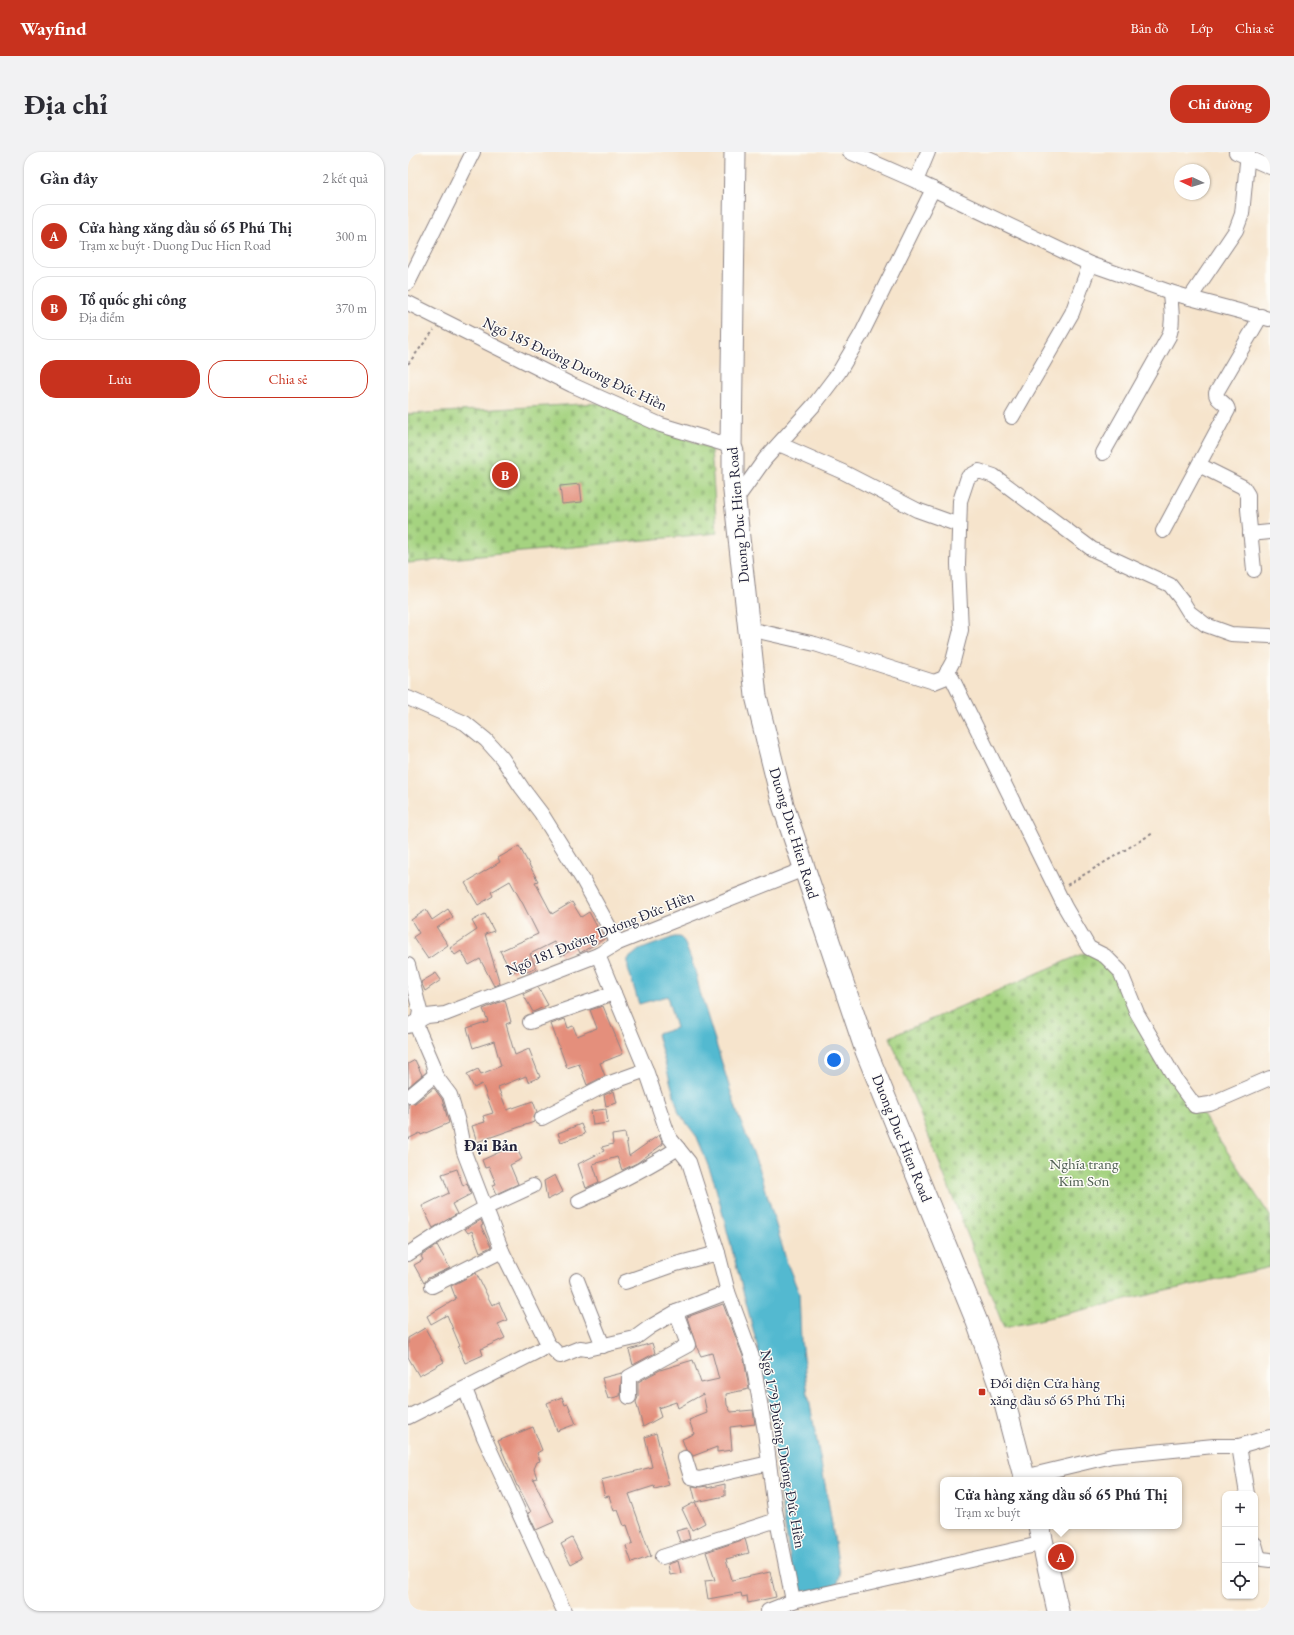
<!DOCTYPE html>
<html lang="vi">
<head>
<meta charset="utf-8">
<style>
	:root { --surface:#fff; --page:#f2f2f3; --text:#2b2b33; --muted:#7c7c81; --line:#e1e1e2; --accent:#c8321e }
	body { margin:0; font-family:"EB Garamond",serif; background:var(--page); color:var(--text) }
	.controls { position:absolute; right:12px; bottom:12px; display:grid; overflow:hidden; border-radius:8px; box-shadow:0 1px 3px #0004 }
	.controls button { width:36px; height:36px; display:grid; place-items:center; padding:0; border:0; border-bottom:1px solid var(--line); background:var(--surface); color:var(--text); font:20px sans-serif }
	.compass { position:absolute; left:766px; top:12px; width:36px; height:36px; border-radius:50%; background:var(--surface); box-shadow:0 1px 3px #0004; rotate:274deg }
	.you { position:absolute; left:426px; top:908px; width:14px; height:14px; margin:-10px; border:3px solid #fff; border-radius:50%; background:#1a73e8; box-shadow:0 0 0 6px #1a73e833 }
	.badge { display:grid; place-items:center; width:26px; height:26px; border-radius:50%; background:var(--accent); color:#fff; font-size:13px; font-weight:700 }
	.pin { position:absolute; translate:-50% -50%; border:2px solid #fff; box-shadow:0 1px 4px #0006 }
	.popup { position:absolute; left:532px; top:1325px; width:242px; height:52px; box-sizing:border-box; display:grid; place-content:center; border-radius:8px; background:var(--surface); filter:drop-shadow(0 1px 3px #0005); font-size:13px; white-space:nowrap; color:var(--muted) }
	.popup b { font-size:15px; color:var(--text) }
	.popup::after { content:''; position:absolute; left:50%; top:100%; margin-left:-8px; border:8px solid transparent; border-top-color:var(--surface) }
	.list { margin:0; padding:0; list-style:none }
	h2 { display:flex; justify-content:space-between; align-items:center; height:52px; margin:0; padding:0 16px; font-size:17px }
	h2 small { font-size:13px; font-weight:400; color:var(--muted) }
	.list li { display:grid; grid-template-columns:26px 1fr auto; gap:12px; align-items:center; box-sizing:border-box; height:64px; margin:0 8px 8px; padding:0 8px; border:1px solid var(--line); border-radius:16px }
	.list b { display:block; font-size:15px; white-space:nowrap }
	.list p { margin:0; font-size:13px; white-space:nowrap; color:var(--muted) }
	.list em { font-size:13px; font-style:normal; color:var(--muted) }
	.actions { display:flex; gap:8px; padding:12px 16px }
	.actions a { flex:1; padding:9px 0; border:1px solid var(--accent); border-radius:16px; text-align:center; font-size:14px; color:var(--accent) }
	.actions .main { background:var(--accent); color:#fff }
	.icon { flex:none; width:22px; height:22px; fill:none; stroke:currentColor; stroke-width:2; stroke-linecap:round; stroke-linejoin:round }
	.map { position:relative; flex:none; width:862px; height:1459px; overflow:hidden; border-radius:16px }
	header { display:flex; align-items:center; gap:24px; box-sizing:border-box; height:56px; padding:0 20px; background:var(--accent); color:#fff }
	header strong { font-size:19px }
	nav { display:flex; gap:22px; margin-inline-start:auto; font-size:14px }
	.intro { display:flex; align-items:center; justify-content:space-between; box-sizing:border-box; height:96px; padding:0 24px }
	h1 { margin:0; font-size:28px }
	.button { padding:10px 18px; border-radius:16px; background:var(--accent); color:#fff; font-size:14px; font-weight:700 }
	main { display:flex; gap:24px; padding:0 24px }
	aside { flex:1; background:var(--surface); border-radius:16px; box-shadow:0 1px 3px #0004 }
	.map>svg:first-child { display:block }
	.cemetery { fill:url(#cemetery-stones); stroke:#647a5e }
	.water { fill:#52b9d0; stroke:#3a6e86 }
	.building { fill:#e48f7b }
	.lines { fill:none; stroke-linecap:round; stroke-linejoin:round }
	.minor-casing { stroke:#8c8384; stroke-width:16 }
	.highway-casing { stroke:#8c8384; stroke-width:23 }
	.path { stroke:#8c8384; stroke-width:2; stroke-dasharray:3 3; stroke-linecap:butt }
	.minor { stroke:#fff; stroke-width:14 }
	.highway { stroke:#fff; stroke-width:21 }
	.poi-dot { fill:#c8321e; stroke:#fdfcf7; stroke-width:1.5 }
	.labels { text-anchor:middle; stroke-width:3; stroke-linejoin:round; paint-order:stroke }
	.street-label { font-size:15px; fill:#22223b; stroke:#fdfcf7 }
	.park-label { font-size:15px; fill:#506053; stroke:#fdfcf7 }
	.poi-label { font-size:15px; fill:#22223b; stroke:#fdfcf7; text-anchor:start }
	.neighbourhood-label { font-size:16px; font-weight:bold; fill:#22223b; stroke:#fdfcf7 }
</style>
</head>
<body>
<header>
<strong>Wayfind</strong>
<nav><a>Bản đồ</a><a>Lớp</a><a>Chia sẻ</a></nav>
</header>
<div class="intro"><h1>Địa chỉ</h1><a class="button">Chỉ đường</a></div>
<main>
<aside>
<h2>Gần đây<small>2 kết quả</small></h2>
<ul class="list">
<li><span class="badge">A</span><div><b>Cửa hàng xăng dầu số 65 Phú Thị</b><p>Trạm xe buýt · Duong Duc Hien Road</p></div><em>300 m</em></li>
<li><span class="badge">B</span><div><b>Tổ quốc ghi công</b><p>Địa điểm</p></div><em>370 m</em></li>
</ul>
<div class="actions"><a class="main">Lưu</a><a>Chia sẻ</a></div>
</aside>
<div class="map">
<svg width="862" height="1459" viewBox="0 0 862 1459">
	<defs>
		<pattern id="cemetery-stones" width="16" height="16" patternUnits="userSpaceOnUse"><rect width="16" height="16" fill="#a5d380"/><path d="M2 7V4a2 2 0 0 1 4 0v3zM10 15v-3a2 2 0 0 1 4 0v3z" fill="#8eb570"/></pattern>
	</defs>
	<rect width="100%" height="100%" fill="#fdfcf7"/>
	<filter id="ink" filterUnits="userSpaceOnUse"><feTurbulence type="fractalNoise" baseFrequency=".025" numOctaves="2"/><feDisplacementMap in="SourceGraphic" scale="8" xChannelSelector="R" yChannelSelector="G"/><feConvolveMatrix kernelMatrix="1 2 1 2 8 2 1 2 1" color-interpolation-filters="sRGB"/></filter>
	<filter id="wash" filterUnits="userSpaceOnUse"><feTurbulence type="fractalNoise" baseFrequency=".012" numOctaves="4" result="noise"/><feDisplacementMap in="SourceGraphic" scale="16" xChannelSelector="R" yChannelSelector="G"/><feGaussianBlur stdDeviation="0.9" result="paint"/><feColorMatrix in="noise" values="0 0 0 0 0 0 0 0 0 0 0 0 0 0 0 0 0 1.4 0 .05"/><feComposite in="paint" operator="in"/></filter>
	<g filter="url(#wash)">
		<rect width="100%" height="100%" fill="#f6e4cc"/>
		<g class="cemetery">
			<polygon points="191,251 303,297 309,381 0,411 0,262"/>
			<polygon points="681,799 697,804 730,865 862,1064 862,1115 596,1176 482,885"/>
		</g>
		<polygon class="water" points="266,785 272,785 276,789 287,818 292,840 330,963 353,1021 379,1111 391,1141 393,1189 400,1242 420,1348 432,1423 430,1430 426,1434 396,1440 390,1438 386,1432 372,1342 360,1240 346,1181 306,1029 289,985 271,961 249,882 268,876 259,844 231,852 220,816 220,807 231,798"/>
		<g id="blocks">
			<g class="building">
				<polygon points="172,332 174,350 154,352 152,334"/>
				<polygon points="111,694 130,729 127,730 144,762 164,750 173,765 181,760 196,787 172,801 169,795 153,804 146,790 122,802 128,816 119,820 116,814 104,821 92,799 130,782 115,752 102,729 83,740 85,744 70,753 57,731 92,710 90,706"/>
				<polygon points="40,757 45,765 29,776 40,793 20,807 5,785 11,781 3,768 18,758 24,768"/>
				<polygon points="77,762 86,779 77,782 92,832 86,834 72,807 61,813 53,799 47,803 42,796 69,778 64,769"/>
				<polygon points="28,821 33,828 17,839 13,830"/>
				<polygon points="130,835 140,853 125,860 115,842"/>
				<polygon points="97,848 103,870 98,872 107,903 121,897 132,925 120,930 118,924 90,935 99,958 125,949 129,960 126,965 126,970 69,990 64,974 77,970 75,964 85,961 74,932 66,936 59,922 70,917 73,922 93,914 86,889 65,896 59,876 80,869 75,857"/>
				<polygon points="195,854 215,902 192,911 197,924 179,933 171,912 159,916 143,872 157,867 160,876 165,874 169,884 189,876 182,858"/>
				<polygon points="7,908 14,923 0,935 0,912"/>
				<polygon points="26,936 34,947 41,971 13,983 12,981 0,987 0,952 7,951"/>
				<polygon points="206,939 209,951 198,954 196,943"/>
				<polygon points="198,957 200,971 185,973 183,959"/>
				<polygon points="173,972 177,982 153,990 150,981"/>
				<polygon points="217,981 221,1004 251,983 255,992 229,1011 214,1018 209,1005 185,1012 191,1030 178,1036 170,1012 196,999 194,995 205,992 204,983"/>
				<polygon points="107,993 114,1007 102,1013 110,1032 88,1042 84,1033 88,1032 81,1015 77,1016 74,1008"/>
				<polygon points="49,1017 55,1034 59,1031 63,1042 44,1052 49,1062 25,1076 14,1054 41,1041 34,1022"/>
				<polygon points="147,1023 155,1040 139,1048 136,1029"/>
				<polygon points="73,1068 75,1073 73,1074 83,1095 72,1100 64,1079 60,1081 57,1077"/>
				<polygon points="29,1093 42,1116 20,1126 16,1131 6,1113 15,1108 13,1104"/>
				<polygon points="68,1121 84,1153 91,1150 99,1168 90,1172 97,1186 73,1197 75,1203 57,1211 50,1195 52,1194 39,1163 23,1172 19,1164 48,1147 43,1134"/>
				<polygon points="315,1152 336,1207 341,1237 318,1242 319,1253 323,1260 345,1258 347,1272 322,1275 324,1298 309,1300 309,1295 285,1304 282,1300 278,1298 274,1287 286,1282 281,1268 299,1261 295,1242 270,1256 268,1250 250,1256 253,1265 235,1275 228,1250 230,1245 230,1230 252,1218 285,1208 293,1231 311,1227 304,1201 293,1204 288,1194 279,1165"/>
				<polygon points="17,1176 36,1210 11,1224 0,1205 0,1186"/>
				<polygon points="244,1191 247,1201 225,1213 221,1198"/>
				<polygon points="214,1221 212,1244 200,1247 194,1226"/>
				<polygon points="154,1245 157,1253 160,1252 168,1272 149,1279 139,1251"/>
				<polygon points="125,1275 134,1298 129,1301 132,1309 129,1310 126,1317 129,1326 125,1327 146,1370 128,1378 120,1361 123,1360 110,1334 109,1334 90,1289"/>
				<polygon points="248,1281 253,1300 252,1300 261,1333 247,1337 246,1334 221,1342 243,1404 224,1411 218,1394 225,1391 219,1373 216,1374 210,1358 206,1359 201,1344 197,1345 193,1328 244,1315 237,1285"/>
				<polygon points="317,1332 317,1344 288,1350 284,1334 293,1335 299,1334 299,1336"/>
				<polygon points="287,1350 297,1371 284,1378 274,1357"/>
				<polygon points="279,1376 282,1387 272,1390 268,1379"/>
				<polygon points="164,1386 174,1406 163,1412 153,1392"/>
				<polygon points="337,1387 341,1401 318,1407 324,1428 362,1420 368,1445 340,1451 339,1444 334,1445 333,1441 300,1447 297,1429 307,1428 298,1400"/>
				<polygon points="270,1409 273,1421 262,1423 260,1412"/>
			</g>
		</g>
	</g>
	<g filter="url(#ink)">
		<use href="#blocks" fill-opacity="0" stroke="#8c8384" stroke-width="1"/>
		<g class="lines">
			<g class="minor-casing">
				<g id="minor">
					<polyline points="442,0 508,29 682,112 762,140 782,146 828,78 834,62 840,0"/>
					<polyline points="828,0 862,15"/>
					<polyline points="508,29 520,0"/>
					<polyline points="0,131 65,0"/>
					<polyline points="782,146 861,167"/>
					<polyline points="0,151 164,233 253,273 323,294"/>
					<polyline points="604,265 664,161 682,112"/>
					<polyline points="371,292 435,320 509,358 551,373"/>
					<path d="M695,301L761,184C766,170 763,156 762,140"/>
					<polyline points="791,313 835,335 840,343 840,357 846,418"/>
					<polyline points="327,349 357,307 406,253 431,220 454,181 525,37"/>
					<path d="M755,379L820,258C819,250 808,249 808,241L853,164"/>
					<polyline points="842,382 862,380"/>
					<polyline points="341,477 407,492 526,530 536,526 545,509 553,478 550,412 552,349 560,325 571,319 586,324 684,397 762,433 773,447 781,460 798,473 823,482 862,484"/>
					<polyline points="540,518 657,755 681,796 697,804 712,819 729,861 768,928 787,954 802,952 862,926"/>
					<polyline points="0,546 57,571 78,588 94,606 114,636 133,661 175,728 210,791"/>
					<polyline points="190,803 238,918 261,985 281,1010 310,1101 320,1140 344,1205 357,1279 367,1358 385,1449 636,1391"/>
					<polyline points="0,813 12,859 9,875 25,912 27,923 42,943 50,970 56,1000 94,1099 140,1192"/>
					<polyline points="122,870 206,841"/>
					<polyline points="0,874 19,864 37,862 190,803 210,791 396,717"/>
					<polyline points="2,944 27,923"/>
					<polyline points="134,966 199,932 238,918"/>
					<path d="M171,1049C205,1033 238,1017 270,996"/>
					<polyline points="0,1102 37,1078 77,1056 125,1034"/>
					<polyline points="169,1128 195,1194"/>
					<polyline points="217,1130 268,1112 310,1101"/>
					<polyline points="24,1134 94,1099"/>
					<polyline points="57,1237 76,1285 156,1459"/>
					<polyline points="221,1245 221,1225 280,1193 268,1160"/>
					<polyline points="0,1265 132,1198 140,1192 152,1204 172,1196 179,1197 227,1186 242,1175 268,1160 320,1140"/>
					<polyline points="831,1294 839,1342"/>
					<polyline points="277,1306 283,1325 291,1327 361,1311"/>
					<polyline points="616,1325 704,1304 806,1294 831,1294 862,1285"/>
					<polyline points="847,1392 850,1403 854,1407 862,1408"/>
					<polyline points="254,1405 369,1368"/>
					<polyline points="360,1459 385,1449"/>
				</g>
			</g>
			<g class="highway-casing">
				<g id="highway">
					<polyline points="327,0 323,294 325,300 325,330 348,544 375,653 458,899 569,1170 595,1244 617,1328"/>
					<polyline points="631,1374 650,1459"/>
				</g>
			</g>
			<g class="path">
				<polyline points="0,212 26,178"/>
				<polyline points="659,733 745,681"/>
			</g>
			<use href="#minor" class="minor"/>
			<use href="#highway" class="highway"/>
		</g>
	</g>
	<rect class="poi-dot" x="570" y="1236" width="8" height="8" rx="2"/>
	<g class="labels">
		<g class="street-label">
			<text transform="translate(167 212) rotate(25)" y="5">Ngõ 185 Đường Dương Đức Hiền</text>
			<text transform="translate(330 363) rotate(-95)" y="5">Duong Duc Hien Road</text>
			<text transform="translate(386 681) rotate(73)" y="5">Duong Duc Hien Road</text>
			<text transform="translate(192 781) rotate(-22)" y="5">Ngõ 181 Đường Dương Đức Hiền</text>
			<text transform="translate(494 986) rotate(68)" y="5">Duong Duc Hien Road</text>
			<text transform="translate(375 1297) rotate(80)" y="5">Ngõ 179 Đường Dương Đức Hiền</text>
		</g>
		<g class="park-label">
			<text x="676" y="1017">Nghĩa trang<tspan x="676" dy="17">Kim Sơn</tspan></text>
		</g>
		<g class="poi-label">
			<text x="582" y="1236">Đối diện Cửa hàng<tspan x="582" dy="17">xăng dầu số 65 Phú Thị</tspan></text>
		</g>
		<g class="neighbourhood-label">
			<text x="83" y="999">Đại Bản</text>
		</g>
	</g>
</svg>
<div class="controls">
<button>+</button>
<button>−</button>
<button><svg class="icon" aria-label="locate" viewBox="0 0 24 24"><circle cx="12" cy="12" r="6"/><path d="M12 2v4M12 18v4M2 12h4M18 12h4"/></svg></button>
</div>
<svg class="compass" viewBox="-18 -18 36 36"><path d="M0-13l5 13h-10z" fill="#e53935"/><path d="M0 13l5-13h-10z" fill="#7c7c81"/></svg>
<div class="you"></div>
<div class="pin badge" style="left:653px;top:1405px">A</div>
<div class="popup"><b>Cửa hàng xăng dầu số 65 Phú Thị</b>Trạm xe buýt</div>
<div class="pin badge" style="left:97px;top:323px">B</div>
</div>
</main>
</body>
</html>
